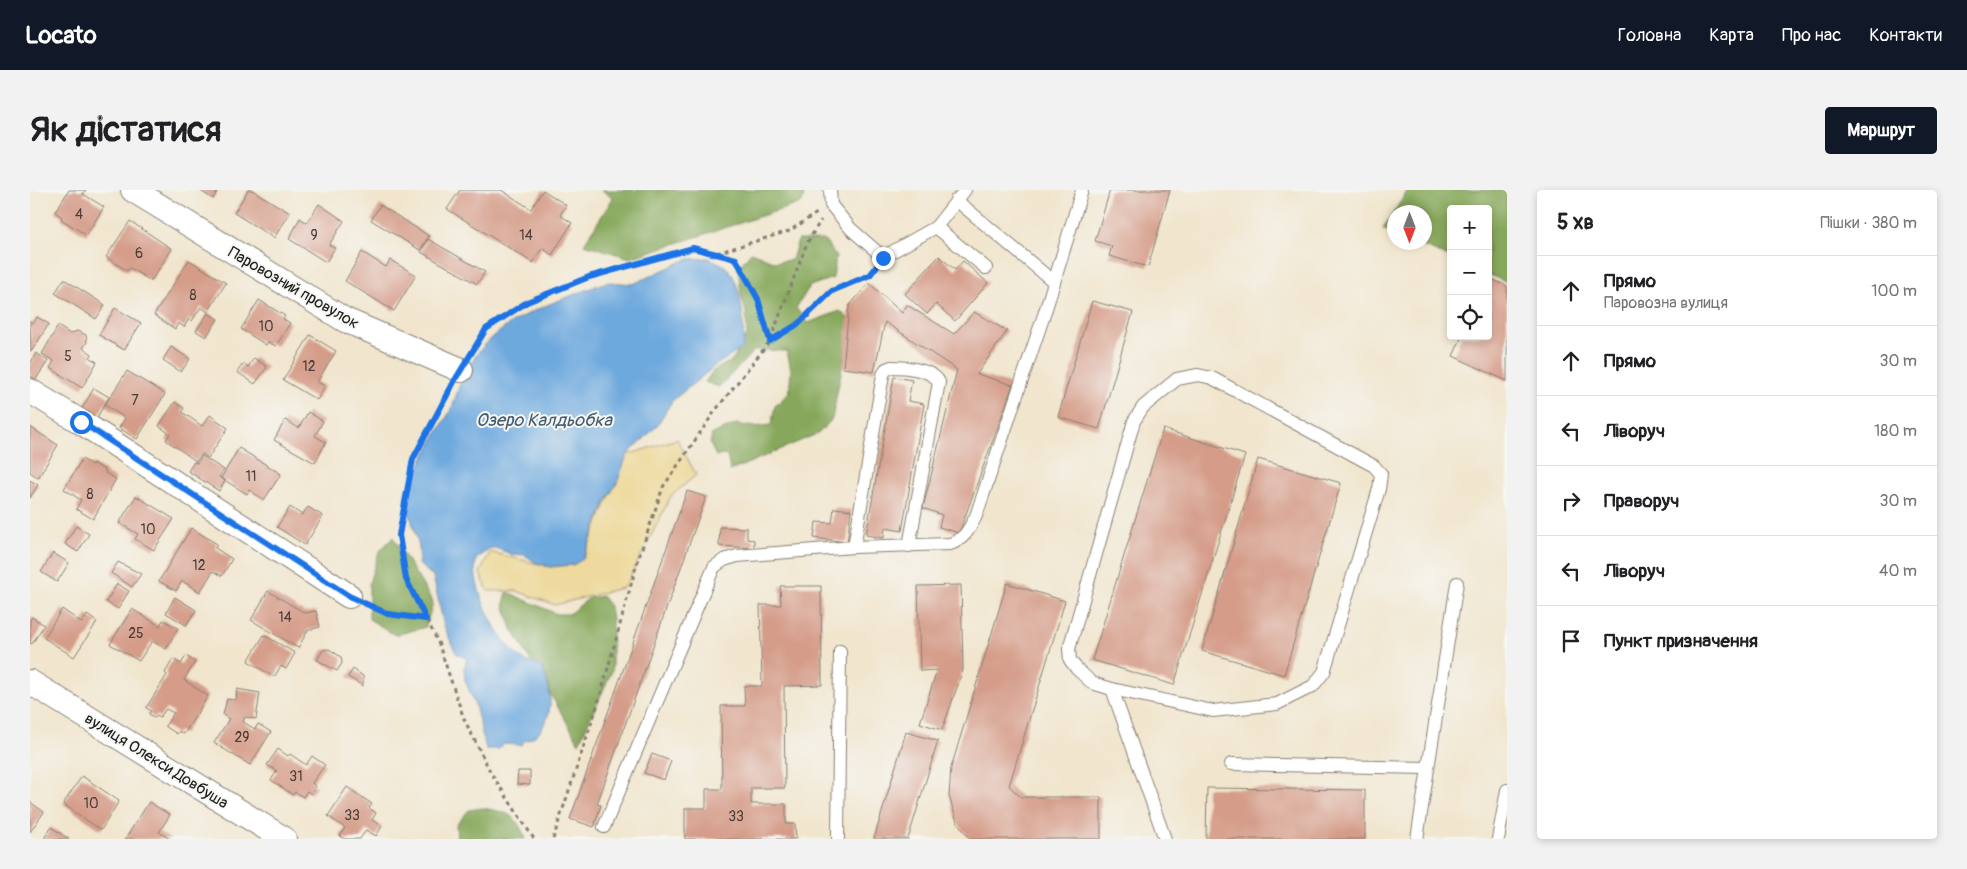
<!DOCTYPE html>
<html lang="uk">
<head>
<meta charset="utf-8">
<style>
	:root { --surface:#fff; --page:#f2f2f2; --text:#202124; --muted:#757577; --line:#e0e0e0; --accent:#111827 }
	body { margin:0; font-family:Pangolin,sans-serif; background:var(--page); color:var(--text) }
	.controls { position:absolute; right:15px; top:15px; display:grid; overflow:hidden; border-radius:5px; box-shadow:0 2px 8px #0003 }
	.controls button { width:45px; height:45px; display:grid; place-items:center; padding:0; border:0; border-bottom:1px solid var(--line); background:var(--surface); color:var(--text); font:25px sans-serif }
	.compass { position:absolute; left:1357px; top:15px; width:45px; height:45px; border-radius:50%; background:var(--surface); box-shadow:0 2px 8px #0003; rotate:180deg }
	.stop { position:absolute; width:15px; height:15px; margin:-11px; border:4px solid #1a73e8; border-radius:50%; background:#fff }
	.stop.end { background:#1a73e8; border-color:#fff; box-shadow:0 1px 5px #0008 }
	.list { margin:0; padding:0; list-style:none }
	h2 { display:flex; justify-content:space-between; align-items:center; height:65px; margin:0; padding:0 20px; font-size:21px }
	h2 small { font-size:16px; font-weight:400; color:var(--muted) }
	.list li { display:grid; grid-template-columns:32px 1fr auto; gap:15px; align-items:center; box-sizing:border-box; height:70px; padding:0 20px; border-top:1px solid var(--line) }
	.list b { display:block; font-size:19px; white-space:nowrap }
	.list p { margin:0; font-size:16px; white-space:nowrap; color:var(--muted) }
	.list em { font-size:16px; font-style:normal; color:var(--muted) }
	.icon { flex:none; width:28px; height:28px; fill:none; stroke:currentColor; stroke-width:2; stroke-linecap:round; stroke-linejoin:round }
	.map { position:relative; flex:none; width:1477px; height:649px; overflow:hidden; border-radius:5px }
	header { display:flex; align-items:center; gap:30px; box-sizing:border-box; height:70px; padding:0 25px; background:var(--accent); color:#fff }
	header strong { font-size:24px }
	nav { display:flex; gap:28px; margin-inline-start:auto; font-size:18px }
	.intro { display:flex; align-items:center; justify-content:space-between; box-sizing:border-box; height:120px; padding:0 30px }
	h1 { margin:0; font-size:35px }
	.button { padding:12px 22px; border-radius:5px; background:var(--accent); color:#fff; font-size:18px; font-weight:700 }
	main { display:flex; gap:30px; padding:0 30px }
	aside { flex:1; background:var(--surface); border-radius:5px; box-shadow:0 2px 8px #0003 }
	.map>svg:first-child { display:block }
	.forest { fill:#87a85c; stroke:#52623c }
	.sand { fill:#eeda9e; stroke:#857b5d }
	.water { fill:#6ea9de; stroke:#45627d }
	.building { fill:#d59c89 }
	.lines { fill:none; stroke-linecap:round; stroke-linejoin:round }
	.lane-casing { stroke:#868074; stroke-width:14 }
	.street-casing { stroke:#868074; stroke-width:26 }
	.path { stroke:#868074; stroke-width:3; stroke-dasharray:4 4; stroke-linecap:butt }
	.lane { stroke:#fff; stroke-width:12 }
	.street { stroke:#fff; stroke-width:24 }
	.route { stroke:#1a73e8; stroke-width:6 }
	.labels { text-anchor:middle; stroke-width:4; stroke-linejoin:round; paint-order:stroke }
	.number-label { font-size:14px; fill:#4a3c37 }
	.street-label { font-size:16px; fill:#1c1c1c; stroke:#f6f6f2 }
	.water-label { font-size:18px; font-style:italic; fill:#415b73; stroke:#f6f6f2 }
</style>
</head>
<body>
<header>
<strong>Locato</strong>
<nav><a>Головна</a><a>Карта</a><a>Про нас</a><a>Контакти</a></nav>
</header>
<div class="intro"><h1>Як дістатися</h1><a class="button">Маршрут</a></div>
<main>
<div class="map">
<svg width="1477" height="649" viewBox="0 0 1477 649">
	<rect width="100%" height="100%" fill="#f6f6f2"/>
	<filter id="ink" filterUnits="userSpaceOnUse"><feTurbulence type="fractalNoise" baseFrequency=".02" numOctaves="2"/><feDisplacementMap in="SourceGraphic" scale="10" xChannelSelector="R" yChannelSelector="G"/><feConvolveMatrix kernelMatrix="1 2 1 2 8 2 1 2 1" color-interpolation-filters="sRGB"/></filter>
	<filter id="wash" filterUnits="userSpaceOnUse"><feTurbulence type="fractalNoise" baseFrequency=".0096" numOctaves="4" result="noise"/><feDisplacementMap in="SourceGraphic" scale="20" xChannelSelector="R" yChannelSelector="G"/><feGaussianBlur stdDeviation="1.12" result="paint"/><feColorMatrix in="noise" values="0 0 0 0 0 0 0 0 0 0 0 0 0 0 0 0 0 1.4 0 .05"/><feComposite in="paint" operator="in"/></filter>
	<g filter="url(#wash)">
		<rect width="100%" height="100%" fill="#f1e5cd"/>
		<g class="forest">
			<polygon points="572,0 775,0 772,13 600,68 554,54 583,8"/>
			<polygon points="1378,0 1477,0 1477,93 1458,84 1458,19 1421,19 1421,68 1385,53 1394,52 1394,22 1364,22 1364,44 1353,39"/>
			<polygon points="768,50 794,50 806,66 803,88 780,96 766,118 778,133 810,121 821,131 802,229 789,243 700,281 697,265 686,266 680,254 682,244 707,234 723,237 741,235 745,216 759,203 761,180 757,161 725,160 689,197 675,192 683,181 703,170 717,145 716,122 711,104 708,78 721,62 745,72 762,70"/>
			<polygon points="363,347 403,412 396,437 365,445 339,429 339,393 349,362"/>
			<polygon points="477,402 527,424 539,424 559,408 572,406 580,416 582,429 582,481 549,553 482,439 474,414"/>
			<path d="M452,618C480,623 484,622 496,649H427L426,635L439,620Z"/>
		</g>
		<polygon class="sand" points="647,249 666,285 641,306 595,397 525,415 487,401 458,401 450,383 460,362 520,377 553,369 597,265"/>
		<path class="water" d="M679,68C684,71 692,73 697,78C712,92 715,137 713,158L686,175L642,211L626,237L597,265L587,293L576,311L553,369L543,375L520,377L505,372L495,365L481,364L466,358L459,359L446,369C440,396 468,452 491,468C496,473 506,474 512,477C521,498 526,525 507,544C502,549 495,549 491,555L474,554L469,559H456L445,515L435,490L434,478L437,469L426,463L414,436L403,386L388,374C395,352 374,327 379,304C385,278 406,245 420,222C425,213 426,203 430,194C433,186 438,178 443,170C472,126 525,113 571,94L580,92L603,94L657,69Z"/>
		<g id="blocks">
			<g class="building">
				<polygon points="39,0 56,0 53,4 74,17 56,45 31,29 32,27 25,22"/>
				<polygon points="169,0 188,0 183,9"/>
				<polygon points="218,0 222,0 260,23 244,48 204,23"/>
				<polygon points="430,0 471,0 501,19 513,0 536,15 530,25 542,33 522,65 512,58 503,73 417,19"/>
				<polygon points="1080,0 1140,0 1118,77 1079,66 1082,56 1065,51"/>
				<polygon points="289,14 314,31 299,55 305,58 296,72 259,49 270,28 277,33"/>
				<polygon points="350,15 399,46 390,60 341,30"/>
				<polygon points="100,31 142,59 121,91 100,78 97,81 76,67"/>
				<polygon points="398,49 455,82 447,94 391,62"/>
				<polygon points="332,62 356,77 360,70 386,85 364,121 315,91"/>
				<polygon points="909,66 925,80 933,71 958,93 925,131 906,114 897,124 875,104"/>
				<polygon points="159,70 196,93 178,122 171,117 162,131 159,129 154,137 148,133 145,139 124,125"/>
				<polygon points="1459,88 1477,96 1477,191 1423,166 1432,146 1458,146"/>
				<polygon points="34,89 75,115 66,129 25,103"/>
				<polygon points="839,93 872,123 877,115 924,144 944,122 977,141 947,184 983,195 929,343 909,337 912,325 893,318 927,180 855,132 844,182 813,178 819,116"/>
				<polygon points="229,110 255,126 253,129 260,133 246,156 238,152 236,155 211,139"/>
				<polygon points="1062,111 1103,122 1069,239 1028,227"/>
				<polygon points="85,118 111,133 94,160 69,145"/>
				<polygon points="178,123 188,129 176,147 166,141"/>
				<polygon points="7,127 19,134 1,162 0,131 3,133"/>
				<polygon points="28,136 40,144 47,141 56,145 57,152 53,158 62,164 60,168 67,172 52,198 20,178 24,171 12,164"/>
				<polygon points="280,145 306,161 287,192 295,196 287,210 253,190"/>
				<polygon points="141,157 160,169 151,182 133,170"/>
				<polygon points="6,163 18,171 6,189 0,186 0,174"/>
				<polygon points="224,168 237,177 225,194 207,182 213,174 218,177"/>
				<polygon points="97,181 135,204 107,249 89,238 95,228 75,215"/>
				<polygon points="864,187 882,190 878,211 894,214 872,341 855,338 854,348 836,345"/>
				<polygon points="64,198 79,207 66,229 51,220"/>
				<polygon points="145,212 154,218 152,222 172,236 180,225 198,238 178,268 172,264 166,271 136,250 140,244 129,236"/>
				<polygon points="278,222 293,231 285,246 296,252 285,273 244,250 255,230 269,238"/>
				<polygon points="0,237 28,255 8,288 0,282"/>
				<polygon points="1133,239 1215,265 1144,495 1062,470"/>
				<polygon points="209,258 251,284 234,310 219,300 217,304 191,288"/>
				<polygon points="172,266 194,280 189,287 195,291 189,301 158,281 164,272 167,273"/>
				<polygon points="52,269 62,275 63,273 76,281 75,283 86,289 63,329 46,319 51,310 34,299"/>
				<polygon points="1228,269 1311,293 1254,485 1172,461"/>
				<polygon points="0,290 8,295 0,308"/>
				<polygon points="657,301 676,307 567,614 571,615 564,637 540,629"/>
				<polygon points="106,306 144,329 124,360 105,349 108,344 89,333"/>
				<polygon points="260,317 272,325 278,317 293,326 275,355 247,337"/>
				<polygon points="804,318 821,320 817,352 784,348 786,332 802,333"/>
				<polygon points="46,336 59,344 48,362 35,354"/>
				<polygon points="690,337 717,338 717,349 724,350 724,358 689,356"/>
				<polygon points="161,338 187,354 185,358 202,369 192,386 183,381 170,402 152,391 146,401 129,391"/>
				<polygon points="23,363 39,373 27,392 11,382"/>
				<polygon points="88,372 111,384 102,397 81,383"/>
				<polygon points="977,393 1035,411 979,596 991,607 1071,607 1071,649 940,649 927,632 919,606 921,578"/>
				<polygon points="87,394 99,401 88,419 76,412"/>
				<polygon points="931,395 933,480 912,540 890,533 907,480 890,481 888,396"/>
				<polygon points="750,396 791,396 792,495 754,496 755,598 721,598 721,614 756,614 756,634 765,634 766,649 655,649 655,618 676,618 676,599 692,599 691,516 715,516 714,496 732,496 730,415 751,415"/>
				<polygon points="238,401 275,423 286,421 290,437 278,440 268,458 221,430"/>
				<polygon points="145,407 166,420 156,435 136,423"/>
				<polygon points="32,419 52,433 57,425 67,432 44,467 14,448"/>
				<polygon points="102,419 130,436 133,430 148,438 136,459 122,451 109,471 80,454"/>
				<polygon points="2,427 14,435 2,454 0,453 0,430"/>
				<polygon points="234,445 265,463 256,479 251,476 244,487 218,471"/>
				<polygon points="299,459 311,467 312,473 307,481 287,470 293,460"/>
				<polygon points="156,466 165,472 154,490 178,506 154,544 149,541 147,544 135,536 144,523 136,519 130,527 127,525 125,528 119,524 121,521 116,518 137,485 135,483 143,469 151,474"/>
				<polygon points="323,479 333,486 333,496 318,487"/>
				<polygon points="207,499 230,503 226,529 215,527 213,532 225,539 228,534 241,542 220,575 184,553 199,529 193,525 197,509 206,510"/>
				<polygon points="876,542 908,551 878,649 844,649"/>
				<polygon points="248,559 258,566 260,564 276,575 282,566 295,575 282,593 286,596 281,604 277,601 273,607 265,602 263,605 241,590 247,581 237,575"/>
				<polygon points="622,564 641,571 634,590 614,583"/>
				<polygon points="488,581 500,581 500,595 487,594"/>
				<polygon points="52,586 89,611 71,640 33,614"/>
				<polygon points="317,597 342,614 339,618 346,623 342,630 352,636 346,646 336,640 330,649 315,649 310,646 315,638 298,626"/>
				<polygon points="1177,598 1335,600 1335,649 1176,649"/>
				<polygon points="0,612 14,622 0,642"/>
				<polygon points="119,612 140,625 129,642 140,649 95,649"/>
				<polygon points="21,637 39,649 14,649"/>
			</g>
		</g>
	</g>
	<g filter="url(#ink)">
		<use href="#blocks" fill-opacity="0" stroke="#868074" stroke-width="1"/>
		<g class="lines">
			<g class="lane-casing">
				<g id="lane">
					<polyline points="800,0 801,15 821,39 853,67 906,37 956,78"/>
					<polyline points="926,10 1024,92"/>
					<polyline points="906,37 935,0"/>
					<polygon points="1168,185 1182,188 1344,276 1351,284 1349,299 1294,482 1283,496 1247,514 1183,521 1082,499 1062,493 1046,478 1040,470 1039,459 1104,231 1113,217 1147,189"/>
					<path d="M824,357L853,185L856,179L861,177C875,177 902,179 909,192L879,356"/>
					<polyline points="1082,499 1135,649"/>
					<polyline points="1201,574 1398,578"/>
					<path d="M574,637L684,377L694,370L707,366L824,357L920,354C935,349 939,339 946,326L1015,122L1052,0"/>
					<polyline points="808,649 810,461"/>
					<polyline points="1387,649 1427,393"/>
					<polyline points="1468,649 1477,600"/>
				</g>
			</g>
			<g class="street-casing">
				<g id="street">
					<polyline points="103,0 315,130 431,180"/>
					<polyline points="0,201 51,232 319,406"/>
					<polyline points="0,492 254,649"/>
				</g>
			</g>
			<g class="path">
				<polyline points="687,63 759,41 787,23"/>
				<polyline points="443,162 456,139 497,112 559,87 663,58 705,69 728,109 740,151 768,134 802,101 840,85 844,80"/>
				<polyline points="421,199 383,269 369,345 376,389 408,452 434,529 461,583 504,649"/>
				<polyline points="340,416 358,425 396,429"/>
				<polyline points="523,649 570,507 607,373 633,297 685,221 740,151 777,53 791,30"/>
			</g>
			<use href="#lane" class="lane"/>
			<use href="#street" class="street"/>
		</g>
	</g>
	<g class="lines" filter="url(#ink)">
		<polyline class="route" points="51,232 319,406 358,424 396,429 376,389 369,345 383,269 425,190 456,139 497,112 559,87 663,58 706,69 728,109 740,151 768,134 802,101 840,85 853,68"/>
	</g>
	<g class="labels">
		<g class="number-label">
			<text x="49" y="29">4</text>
			<text x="284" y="50">9</text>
			<text x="496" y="50">14</text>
			<text x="109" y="68">6</text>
			<text x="163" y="110">8</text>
			<text x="236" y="141">10</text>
			<text x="38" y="171">5</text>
			<text x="279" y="181">12</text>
			<text x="105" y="215">7</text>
			<text x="221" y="291">11</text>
			<text x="60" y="309">8</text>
			<text x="118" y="344">10</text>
			<text x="169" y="380">12</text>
			<text x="255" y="432">14</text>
			<text x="106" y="448">25</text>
			<text x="212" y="552">29</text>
			<text x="266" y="591">31</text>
			<text x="61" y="618">10</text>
			<text x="322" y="630">33</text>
			<text x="706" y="631">33</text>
		</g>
		<g class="street-label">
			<text transform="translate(264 97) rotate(30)" y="6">Паровозний провулок</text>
			<text transform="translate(127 570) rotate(32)" y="6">вулиця Олекси Довбуша</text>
		</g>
		<g class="water-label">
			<text x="514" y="236">Озеро Калдьобка</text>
		</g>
	</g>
</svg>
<div class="controls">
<button>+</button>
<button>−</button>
<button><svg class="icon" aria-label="locate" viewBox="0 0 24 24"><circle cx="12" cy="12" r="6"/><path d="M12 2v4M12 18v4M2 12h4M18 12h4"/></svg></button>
</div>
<svg class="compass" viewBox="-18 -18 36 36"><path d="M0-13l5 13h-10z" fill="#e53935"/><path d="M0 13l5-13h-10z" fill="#757577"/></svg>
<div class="stop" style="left:51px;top:232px"></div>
<div class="stop end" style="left:853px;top:68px"></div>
</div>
<aside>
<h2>5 хв<small>Пішки · 380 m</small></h2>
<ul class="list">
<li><svg class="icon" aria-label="ahead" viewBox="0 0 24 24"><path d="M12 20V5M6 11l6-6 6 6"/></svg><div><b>Прямо</b><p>Паровозна вулиця</p></div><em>100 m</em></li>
<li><svg class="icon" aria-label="ahead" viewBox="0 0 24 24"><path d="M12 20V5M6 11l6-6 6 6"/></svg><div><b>Прямо</b></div><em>30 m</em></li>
<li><svg class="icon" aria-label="left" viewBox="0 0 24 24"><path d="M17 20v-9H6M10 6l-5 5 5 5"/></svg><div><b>Ліворуч</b></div><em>180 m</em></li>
<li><svg class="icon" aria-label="right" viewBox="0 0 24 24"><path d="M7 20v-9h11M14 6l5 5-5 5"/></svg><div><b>Праворуч</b></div><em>30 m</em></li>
<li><svg class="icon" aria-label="left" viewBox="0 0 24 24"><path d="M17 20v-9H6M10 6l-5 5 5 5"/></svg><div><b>Ліворуч</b></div><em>40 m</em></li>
<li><svg class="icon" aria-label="arrive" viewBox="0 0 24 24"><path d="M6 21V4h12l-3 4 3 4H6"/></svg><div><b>Пункт призначення</b></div></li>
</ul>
</aside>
</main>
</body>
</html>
